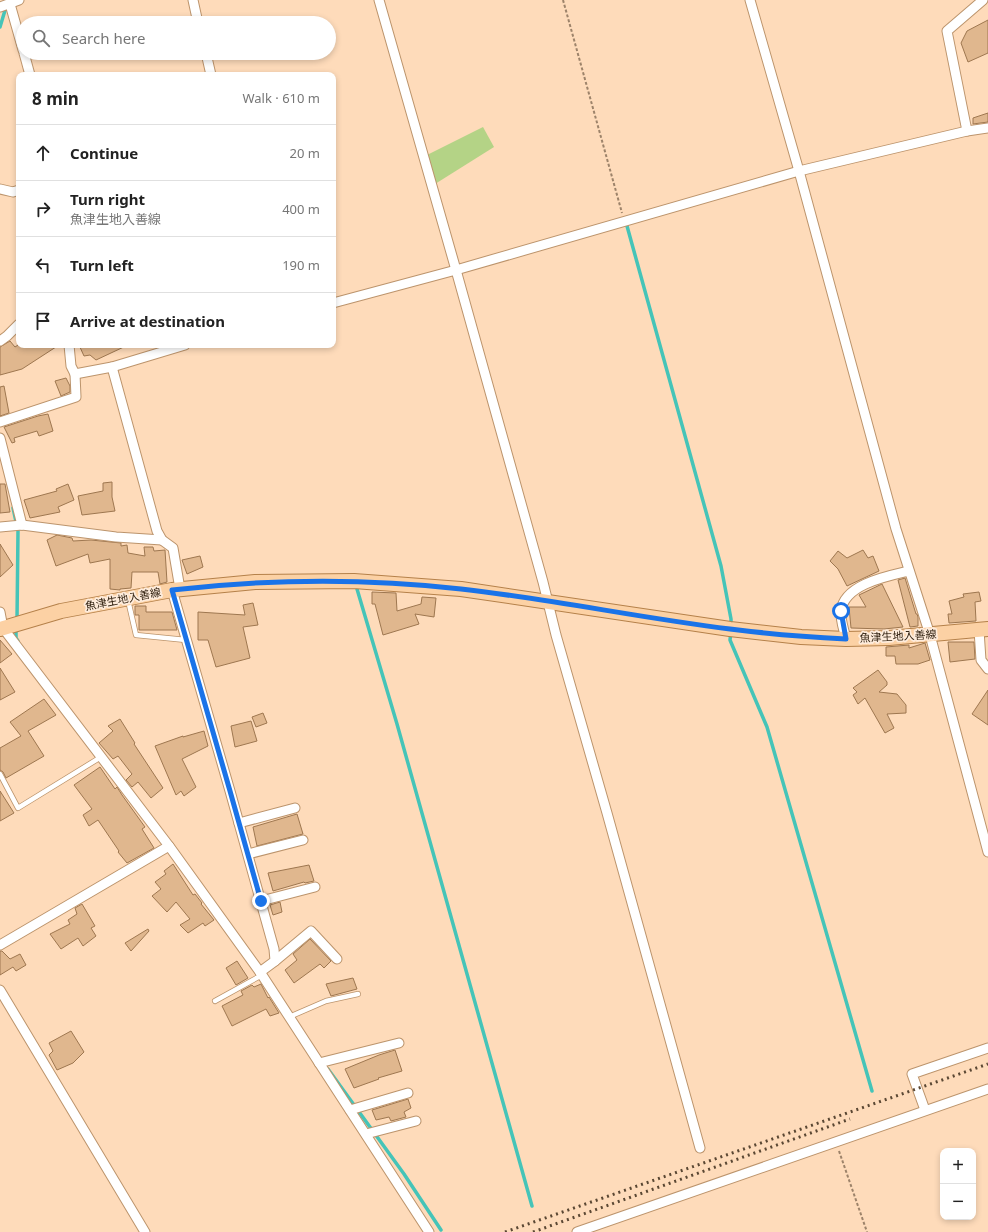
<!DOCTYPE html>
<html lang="en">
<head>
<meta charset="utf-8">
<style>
	:root { --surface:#fff; --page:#f2f2f2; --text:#222; --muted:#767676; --line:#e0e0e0 }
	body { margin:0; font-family:"Noto Sans","Noto Sans JP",sans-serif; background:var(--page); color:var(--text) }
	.controls { position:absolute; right:12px; bottom:12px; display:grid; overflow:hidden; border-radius:8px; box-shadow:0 2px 6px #0003 }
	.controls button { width:36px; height:36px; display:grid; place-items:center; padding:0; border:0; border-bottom:1px solid var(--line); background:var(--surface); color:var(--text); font:20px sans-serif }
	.stop { position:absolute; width:12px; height:12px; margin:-9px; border:3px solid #1a73e8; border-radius:50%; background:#fff }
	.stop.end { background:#1a73e8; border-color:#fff; box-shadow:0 1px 4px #0008 }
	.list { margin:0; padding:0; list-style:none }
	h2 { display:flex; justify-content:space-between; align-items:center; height:52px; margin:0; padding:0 16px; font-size:17px }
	h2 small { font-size:13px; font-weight:400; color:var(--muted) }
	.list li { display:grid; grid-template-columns:26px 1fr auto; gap:12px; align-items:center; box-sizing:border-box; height:56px; padding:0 16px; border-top:1px solid var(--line) }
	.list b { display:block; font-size:15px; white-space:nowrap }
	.list p { margin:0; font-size:13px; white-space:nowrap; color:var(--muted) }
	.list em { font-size:13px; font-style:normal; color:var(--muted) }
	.icon { flex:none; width:22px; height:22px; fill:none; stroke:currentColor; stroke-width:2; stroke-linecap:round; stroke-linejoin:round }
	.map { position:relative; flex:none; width:988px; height:1232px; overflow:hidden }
	.search { position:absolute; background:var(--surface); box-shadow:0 2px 6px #0003; left:16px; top:16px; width:320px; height:44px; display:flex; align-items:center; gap:10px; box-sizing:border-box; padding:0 14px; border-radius:22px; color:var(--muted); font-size:15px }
	.panel { position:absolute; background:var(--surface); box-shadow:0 2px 6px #0003; left:16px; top:72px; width:320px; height:276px; border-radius:8px }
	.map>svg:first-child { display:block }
	.green { fill:#b4d386 }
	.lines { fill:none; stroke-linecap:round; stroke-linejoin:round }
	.stream { stroke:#45c4b8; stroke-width:3.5 }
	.building { fill:#e0b78e; stroke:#9e7750 }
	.service-casing { stroke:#bc946c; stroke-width:6 }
	.minor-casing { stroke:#bc946c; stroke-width:11 }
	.primary-casing { stroke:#b5814a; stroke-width:16 }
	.path { stroke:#9d836a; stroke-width:2; stroke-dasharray:3 2; stroke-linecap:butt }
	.service { stroke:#fff; stroke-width:4.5 }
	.minor { stroke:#fff; stroke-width:9 }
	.primary { stroke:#fcd1a4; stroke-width:14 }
	.rail { stroke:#5a4733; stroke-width:3; stroke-dasharray:2 4; stroke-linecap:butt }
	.route { stroke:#1a73e8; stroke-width:5 }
	.labels { text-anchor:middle; stroke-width:3.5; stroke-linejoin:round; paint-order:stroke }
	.street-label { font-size:11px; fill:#342413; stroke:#feecdc }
</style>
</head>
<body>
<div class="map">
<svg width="988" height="1232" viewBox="0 0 988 1232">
	<rect width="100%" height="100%" fill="#fedbba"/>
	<polygon class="green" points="483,127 494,147 435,184 427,155"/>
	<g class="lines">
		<g class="stream">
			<polyline points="0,27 6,7"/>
			<polyline points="627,226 721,566 731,619 731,626"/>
			<polyline points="13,508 18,531 17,620"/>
			<polyline points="357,589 397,724 532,1206"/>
			<polyline points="16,628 16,638 18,641"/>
			<polyline points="731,632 730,640 767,727 872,1091"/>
			<polyline points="328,1069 404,1174 441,1230"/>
		</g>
	</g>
	<g class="building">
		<polygon points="988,20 988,53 968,62 961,43 967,31"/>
		<polygon points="988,113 988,122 973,124 973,118"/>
		<polygon points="10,341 15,347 18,345 59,345 22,369 0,375 0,347"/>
		<polygon points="79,345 128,345 96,360 90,355 84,356"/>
		<polygon points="66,378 70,386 70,392 61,396 55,381"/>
		<polygon points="4,386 9,413 0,416 0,387"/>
		<polygon points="48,414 53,431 39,436 37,431 14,438 15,442 12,443 4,427 38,416"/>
		<polygon points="112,482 112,497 115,511 82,515 78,496 103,491 103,483"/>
		<polygon points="0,484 5,484 10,512 0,513"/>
		<polygon points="68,484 74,500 58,507 60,512 30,518 24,500 57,491 56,489"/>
		<polygon points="57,535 72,538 73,541 91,540 121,543 121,546 127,545 128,553 145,556 144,547 153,547 154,551 165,550 167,582 160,584 158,572 132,572 131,588 120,589 120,590 110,589 110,559 90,563 88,554 56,566 47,540"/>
		<polygon points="0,544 13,565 0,577"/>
		<polygon points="863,550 868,558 873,556 879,571 847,586 838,569 830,561 838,551 847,558"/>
		<polygon points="200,556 203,567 187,574 182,560"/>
		<polygon points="905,578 916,614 917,614 918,617 918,626 910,627 898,580"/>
		<polygon points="882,584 903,627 884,629 851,628 849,607 866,607 859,595"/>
		<polygon points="372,592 396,593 397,611 421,604 422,597 436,598 434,617 415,614 419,624 383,635 375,604 372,604"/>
		<polygon points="979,592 981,601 975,602 976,621 949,623 948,614 952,614 949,601 964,597 963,594"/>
		<polygon points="253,603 258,625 243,627 250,658 216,667 208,640 198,640 198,612 245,615 243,605"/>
		<polygon points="135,606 146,606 146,612 172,612 177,630 139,630 139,615 135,615"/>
		<polygon points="0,640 12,654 0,663"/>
		<polygon points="948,642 974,642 975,659 950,662"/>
		<polygon points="925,643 930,660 918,664 896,664 895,656 886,656 886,647 909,645 909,648"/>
		<polygon points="0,668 15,692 0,700"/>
		<polygon points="878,670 887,682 887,685 879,692 897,694 906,705 906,713 887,714 894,728 885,733 865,698 858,704 853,695 857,692 853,688"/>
		<polygon points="988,690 988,725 972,714"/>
		<polygon points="44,699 56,715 28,731 44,756 6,778 3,772 0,770 0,748 21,736 10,722"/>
		<polygon points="263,713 267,723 256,727 252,717"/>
		<polygon points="120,719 135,743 134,744 163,788 151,798 138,782 132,787 126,780 132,774 118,756 113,759 99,743 113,731 108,726"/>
		<polygon points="251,721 257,741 235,747 231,726"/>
		<polygon points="204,731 208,746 182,759 196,787 184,796 181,791 176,795 155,746 183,736 183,737"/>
		<polygon points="100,767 115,789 117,787 122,795 145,827 142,829 154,848 127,863 118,852 119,851 98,820 89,826 83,815 92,809 74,785"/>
		<polygon points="0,791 14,813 0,821"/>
		<polygon points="297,814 303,834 257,846 253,827"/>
		<polygon points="173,864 193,895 195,894 202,903 201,904 214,920 205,926 203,923 188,933 180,925 190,919 176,902 167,912 152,896 161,889 155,882 166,874 164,871"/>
		<polygon points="309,865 314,881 305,883 304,882 273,891 268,873"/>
		<polygon points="280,902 282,912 273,915 270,905"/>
		<polygon points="82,904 95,926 91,928 96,936 83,946 78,938 61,949 50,934 70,924 68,920 77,914 75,908"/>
		<polygon points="148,929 149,931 131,951 125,943"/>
		<polygon points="310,939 331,961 324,968 320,964 294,983 285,970 297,960 293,954"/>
		<polygon points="0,951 2,951 10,959 20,954 26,965 16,971 13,967 0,975"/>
		<polygon points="237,961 248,978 236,985 226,968"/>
		<polygon points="353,978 357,989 331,996 326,984"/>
		<polygon points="261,984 268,998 269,997 279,1013 270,1016 266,1009 232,1026 222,1006 243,995 241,991 252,985 254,987"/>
		<polygon points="71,1031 84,1052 73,1063 57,1070 49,1055 53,1051 49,1043"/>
		<polygon points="395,1050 402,1071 378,1078 379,1079 354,1088 345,1069 379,1055"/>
		<polygon points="408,1099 411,1108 404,1112 406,1117 391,1121 389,1117 376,1120 372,1110"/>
	</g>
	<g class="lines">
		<g class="service-casing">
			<g id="service">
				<polyline points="128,600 136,635 186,640"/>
				<polyline points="0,774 18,808 101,757"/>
				<polyline points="215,1001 262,975"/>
				<polyline points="289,1017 326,1001 358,994"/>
			</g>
		</g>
		<g class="minor-casing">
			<g id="minor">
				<polyline points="193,0 198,23"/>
				<polyline points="379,0 456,270 543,582 556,635 607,813 700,1148"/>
				<polyline points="750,0 799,171 896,529 930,635 988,852"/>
				<polyline points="10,4 23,50"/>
				<polyline points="0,7 19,0"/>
				<polyline points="24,53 30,75"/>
				<polyline points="206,53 211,75"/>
				<polyline points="967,131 947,31 983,0"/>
				<polyline points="0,189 13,192 19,190"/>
				<polyline points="333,303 456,270 799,171 967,131 988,128"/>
				<polyline points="0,341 7,336 19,324"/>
				<polyline points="69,345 71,366 75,374 112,367 185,345"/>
				<polyline points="112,367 157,531 162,540 173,548 180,589"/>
				<polyline points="0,422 76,397 75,374"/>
				<polyline points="0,438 22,525"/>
				<polyline points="0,527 22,525 116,537 162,540"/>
				<polyline points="172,590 230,791 274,949 275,961 260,972"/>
				<polyline points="0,612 3,628 169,846 262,975 429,1232"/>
				<polyline points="979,630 981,660 988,669"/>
				<path d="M846,639C844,630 840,619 841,611C844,584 888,576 909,571"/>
				<polyline points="239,823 295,808"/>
				<polyline points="248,854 303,840"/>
				<polyline points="261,901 315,887"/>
				<polyline points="0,945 169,846"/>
				<polyline points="275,961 311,931 337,959"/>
				<polyline points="0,990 145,1232"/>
				<polyline points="319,1063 399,1043"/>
				<polyline points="350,1110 408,1093"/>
				<polyline points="925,1110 912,1074 988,1048"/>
				<polyline points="366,1134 416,1121"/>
				<polyline points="577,1232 988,1089"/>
			</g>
		</g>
		<g class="primary-casing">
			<polyline id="primary" points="0,629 61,611 172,590 255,582 354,581 461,589 730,629 801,637 846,639 889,638 988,629"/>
		</g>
		<g class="path">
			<polyline points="563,0 622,213"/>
			<polyline points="839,1151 867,1232"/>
		</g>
		<use href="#service" class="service"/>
		<use href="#minor" class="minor"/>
		<use href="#primary" class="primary"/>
		<g class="rail">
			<polyline points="505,1232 988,1064"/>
			<polyline points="533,1232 850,1119"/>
		</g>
	</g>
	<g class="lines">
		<path class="route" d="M261,901L230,791L172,590C268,579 364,578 461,589C551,599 640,618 730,629C769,634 807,637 846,639L841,611"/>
	</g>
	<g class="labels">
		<g class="street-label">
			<text transform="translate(123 599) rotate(-11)" y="4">魚津生地入善線</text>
			<text transform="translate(898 636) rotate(-3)" y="4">魚津生地入善線</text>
		</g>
	</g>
</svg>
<div class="controls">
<button>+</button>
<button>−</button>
</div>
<div class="stop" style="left:841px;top:611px"></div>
<div class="stop end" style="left:261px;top:901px"></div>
<div class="search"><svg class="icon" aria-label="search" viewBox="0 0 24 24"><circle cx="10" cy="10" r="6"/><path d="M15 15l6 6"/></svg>Search here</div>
<section class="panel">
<h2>8 min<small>Walk · 610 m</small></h2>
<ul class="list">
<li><svg class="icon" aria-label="ahead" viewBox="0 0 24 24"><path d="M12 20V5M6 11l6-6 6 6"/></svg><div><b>Continue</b></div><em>20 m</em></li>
<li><svg class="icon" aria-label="right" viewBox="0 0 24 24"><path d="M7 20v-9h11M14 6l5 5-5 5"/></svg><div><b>Turn right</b><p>魚津生地入善線</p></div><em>400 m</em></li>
<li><svg class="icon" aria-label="left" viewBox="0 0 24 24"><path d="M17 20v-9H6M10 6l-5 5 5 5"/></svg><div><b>Turn left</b></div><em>190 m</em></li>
<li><svg class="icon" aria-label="arrive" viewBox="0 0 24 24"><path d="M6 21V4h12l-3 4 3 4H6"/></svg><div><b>Arrive at destination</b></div></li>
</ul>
</section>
</div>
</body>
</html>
